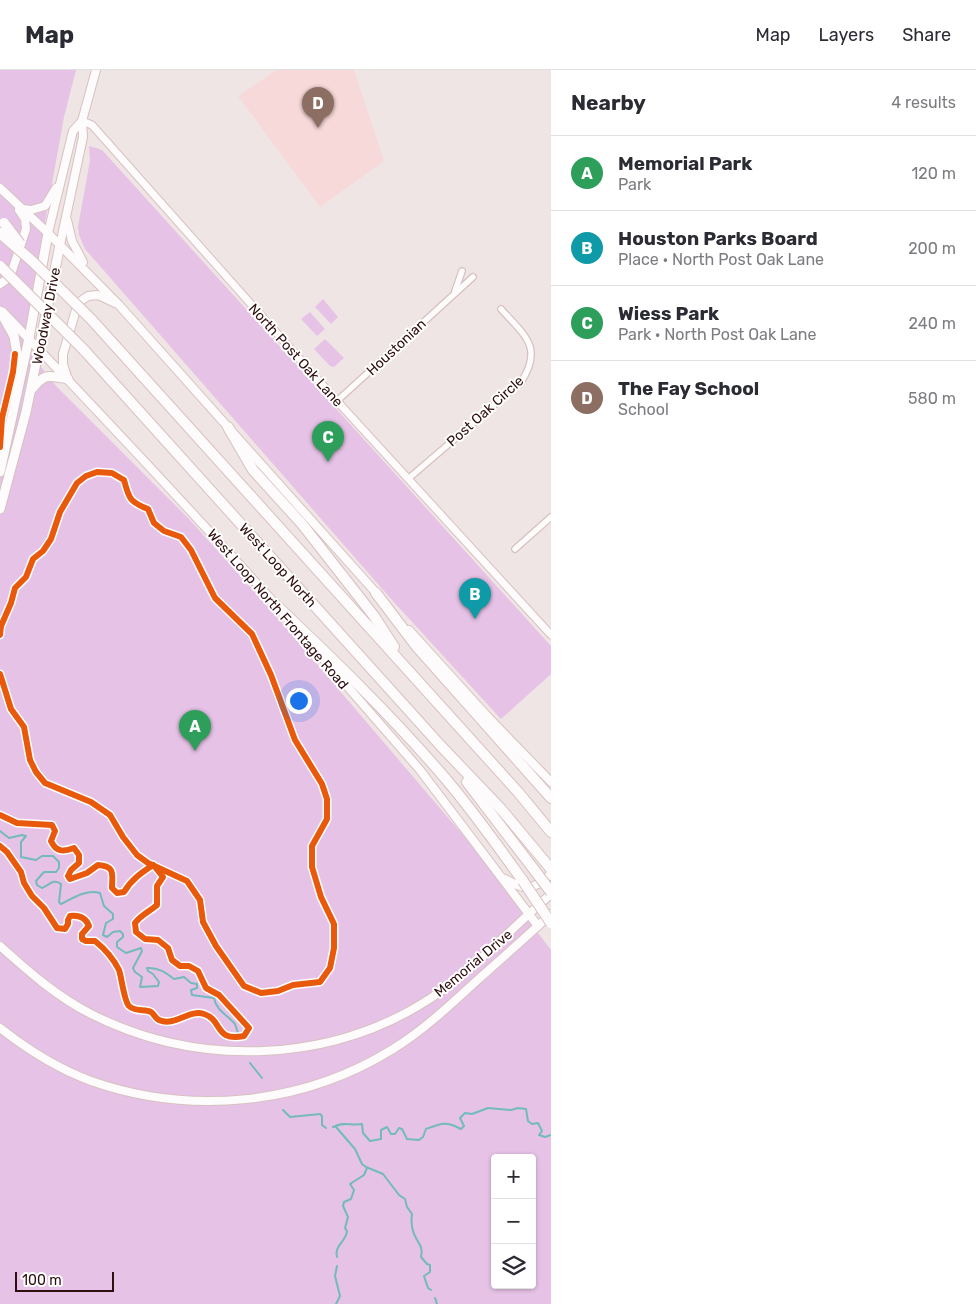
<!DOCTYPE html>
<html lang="en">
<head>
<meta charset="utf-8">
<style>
	:root { --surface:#fff; --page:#f2f2f3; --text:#2b2b33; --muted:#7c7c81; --line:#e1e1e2; --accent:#73595a }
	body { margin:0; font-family:Rubik,sans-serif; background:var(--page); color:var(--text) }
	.controls { position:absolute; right:15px; bottom:15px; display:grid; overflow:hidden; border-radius:5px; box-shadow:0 1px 4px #0004 }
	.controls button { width:45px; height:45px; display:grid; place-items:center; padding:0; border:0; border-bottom:1px solid var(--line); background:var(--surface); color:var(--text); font:25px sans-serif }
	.scale { position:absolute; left:15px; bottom:12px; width:99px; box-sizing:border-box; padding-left:5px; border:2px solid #300e0f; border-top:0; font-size:14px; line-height:18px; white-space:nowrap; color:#300e0f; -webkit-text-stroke:4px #fff; paint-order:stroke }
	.you { position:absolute; left:298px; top:630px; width:18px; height:18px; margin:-12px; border:4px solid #fff; border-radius:50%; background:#1a73e8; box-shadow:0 0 0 8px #1a73e833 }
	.badge { display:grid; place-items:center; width:32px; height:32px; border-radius:50%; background:var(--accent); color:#fff; font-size:16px; font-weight:700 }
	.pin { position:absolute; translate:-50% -41px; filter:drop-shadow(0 1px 2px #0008) }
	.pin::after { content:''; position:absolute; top:26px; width:18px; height:15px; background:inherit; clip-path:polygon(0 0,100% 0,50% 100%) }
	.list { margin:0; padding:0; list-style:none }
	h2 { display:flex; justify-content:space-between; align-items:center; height:65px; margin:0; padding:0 20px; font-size:21px }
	h2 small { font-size:16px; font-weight:400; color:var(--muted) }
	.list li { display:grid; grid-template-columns:32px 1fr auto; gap:15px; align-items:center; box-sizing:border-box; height:75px; padding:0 20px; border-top:1px solid var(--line) }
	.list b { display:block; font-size:19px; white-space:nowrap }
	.list p { margin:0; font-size:16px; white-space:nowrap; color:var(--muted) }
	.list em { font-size:16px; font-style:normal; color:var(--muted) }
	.icon { flex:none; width:28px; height:28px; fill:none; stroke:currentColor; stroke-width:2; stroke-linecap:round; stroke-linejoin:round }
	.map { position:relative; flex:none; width:551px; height:1234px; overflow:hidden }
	header { display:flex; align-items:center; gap:30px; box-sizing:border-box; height:70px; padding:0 25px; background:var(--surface); border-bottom:1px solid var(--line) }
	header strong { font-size:24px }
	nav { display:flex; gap:28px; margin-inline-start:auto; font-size:18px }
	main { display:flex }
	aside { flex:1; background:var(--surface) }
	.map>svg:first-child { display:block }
	.built { fill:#f6d9d8 }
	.green { fill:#e6c2e6; fill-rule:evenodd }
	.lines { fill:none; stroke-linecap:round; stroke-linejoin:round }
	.stream { stroke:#73babe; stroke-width:2 }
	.minor-casing { stroke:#d7c1c0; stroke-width:8 }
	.tertiary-casing { stroke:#d7c1c0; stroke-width:9 }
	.secondary-casing { stroke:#d7c1c0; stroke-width:10 }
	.primary-casing { stroke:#d7c1c0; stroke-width:11 }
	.motorway-casing { stroke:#d7c1c0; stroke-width:12 }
	.minor { stroke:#fdfbfb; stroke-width:5.5 }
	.tertiary { stroke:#fdfbfb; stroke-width:7 }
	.secondary { stroke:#fdfbfb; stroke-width:8 }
	.primary { stroke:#fdfbfb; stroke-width:9 }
	.motorway { stroke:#fdfbfb; stroke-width:10 }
	.motorway-bridge-casing { stroke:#d7c1c0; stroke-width:12; stroke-linecap:butt }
	.motorway-bridge { stroke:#fdfbfb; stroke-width:10 }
	.cycleway-casing { stroke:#fff; stroke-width:9 }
	.cycleway { stroke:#e8590c; stroke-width:6 }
	.labels { text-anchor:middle; stroke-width:4; stroke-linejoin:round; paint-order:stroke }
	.street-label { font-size:14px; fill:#300e0f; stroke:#fff }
</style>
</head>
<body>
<header>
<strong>Map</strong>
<nav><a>Map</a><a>Layers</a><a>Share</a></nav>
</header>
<main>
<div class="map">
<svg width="551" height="1234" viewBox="0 0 551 1234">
	<rect width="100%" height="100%" fill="#f0e5e5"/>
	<polygon class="built" points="277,0 354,0 384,91 320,137 238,26"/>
	<g class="green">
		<path d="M0,0H76L64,47L23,274L56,316L189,449L264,532L468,771L551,880V1234H0ZM495,1088H532V1215H495Z"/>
		<polygon points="89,76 102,80 551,576 551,604 501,649 392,530 85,179 79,165 78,157 90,90"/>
		<polygon points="323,229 338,247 331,254 315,237"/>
		<polygon points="310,242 325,259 317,266 301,249"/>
		<polygon points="325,269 344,288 334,297 330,296 314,279"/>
	</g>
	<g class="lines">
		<g class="stream">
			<path d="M0,761L9,768L22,765L26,766L21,772V787L36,790L42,786H53L59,792V798L56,802H44L36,811L37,815L42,818C49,815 54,808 61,814L59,832L61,834C73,828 86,819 100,823L104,836L113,844V849L106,853L103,865L107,867L113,862L120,861L123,864V867L117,872V877L126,883L141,878L142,881L133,898L135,902L142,907L140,917L158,916L159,912L153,904L148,901L147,898C158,897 166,902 174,909L184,907L191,913L197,914V918L191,920L192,925L214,928C216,941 229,946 235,954C236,957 237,960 238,963"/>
			<polyline points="250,993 262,1008"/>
			<polyline points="283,1040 290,1047 320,1044 322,1046 322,1055 326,1058"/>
			<path d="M333,1057C345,1051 350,1056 362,1054L363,1063L370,1071L381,1069V1060L387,1057L391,1064H395L399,1058L402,1059L407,1069L419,1070L423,1067L426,1059C442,1053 446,1051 461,1059L464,1056L460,1048L465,1043L472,1044L488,1038L511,1040L518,1038L526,1039L528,1051L532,1054L538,1053L542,1061L539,1065L545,1067L551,1065"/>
			<path d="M336,1057L355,1079L362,1094L366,1097L383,1104L399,1125L405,1129L407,1137L412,1144C411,1151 412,1161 416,1168C420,1175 423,1178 421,1187L427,1194L430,1195V1202L424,1206L428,1218L431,1220"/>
			<path d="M337,1187C334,1175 346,1172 347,1161L345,1158L348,1147L343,1136L344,1132L351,1129L354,1120L350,1114L364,1105L367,1098"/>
			<polyline points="435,1228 437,1234"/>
			<polyline points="336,1234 340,1226 335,1206 337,1196"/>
		</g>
		<g class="minor-casing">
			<g id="minor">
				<polyline points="455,221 462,201"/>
				<polyline points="337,331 473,207"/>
				<path d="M408,409L521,312C544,277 524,265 501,239"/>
				<polyline points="515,479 551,447"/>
			</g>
		</g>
		<g class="tertiary-casing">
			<polyline id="tertiary" points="82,51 92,55 337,331 551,565"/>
		</g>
		<g class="secondary-casing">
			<g id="secondary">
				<polyline points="0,118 48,163 119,235 378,525"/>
				<polyline points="22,139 31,140 45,136 56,118"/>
				<polyline points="67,150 72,171 83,192"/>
				<polyline points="48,163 73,61 82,51"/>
				<polyline points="60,175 83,67 82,51 96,0"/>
				<polyline points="0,214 10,207 26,159 25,149 19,140"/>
				<path d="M3,242C96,339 188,437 278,537"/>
				<polyline points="67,307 63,294 63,284 78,233 88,226 98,225 115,233"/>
				<polyline points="409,560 487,646 551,712"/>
				<polyline points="307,570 420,700 538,856"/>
				<path d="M505,809C527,821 532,821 551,804"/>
				<path d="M0,876C29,902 56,926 91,944C198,998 330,994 431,928C475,898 511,859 551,824"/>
				<path d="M0,958C28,980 58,999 91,1011C191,1046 303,1035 393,979C422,961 447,938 472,915C499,891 525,868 551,844"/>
			</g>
		</g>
		<g class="primary-casing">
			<g id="primary">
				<polyline points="0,241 14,266 19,296"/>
				<path d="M32,319C46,302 48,306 68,309"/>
				<polyline points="0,402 29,268 48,163"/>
				<polyline points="0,439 26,342 60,175"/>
			</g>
		</g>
		<g class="motorway-casing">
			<g id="motorway">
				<polyline points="91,249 518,722 551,762"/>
				<polyline points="84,280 440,675 501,739 551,799"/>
				<polyline points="228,357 253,400 302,454 374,546 394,577"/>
				<polyline points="376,523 417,577 551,728"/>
				<path d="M275,534C334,590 392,646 445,708C473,741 498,776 523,811"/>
				<polyline points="467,712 529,793"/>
			</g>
		</g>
		<use href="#minor" class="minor"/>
		<use href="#tertiary" class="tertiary"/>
		<use href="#secondary" class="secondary"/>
		<use href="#primary" class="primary"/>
		<use href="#motorway" class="motorway"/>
		<g class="motorway-bridge-casing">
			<g id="motorway-bridge">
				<polyline points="4,153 20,174"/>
				<polyline points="0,163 32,191 91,249"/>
				<polyline points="0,196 84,280"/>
				<polyline points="529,793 551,822"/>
				<polyline points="523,811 551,853"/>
			</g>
		</g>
		<use href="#motorway-bridge" class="motorway-bridge"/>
		<g class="cycleway-casing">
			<g id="cycleway">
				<polyline points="0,377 2,348 13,302 15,284"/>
				<path d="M0,565L1,556L11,533L15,518L26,507L33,489L43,481L51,469L60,442L77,413L86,406L97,402L112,403L124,410C129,429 130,432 148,439L154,453L164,461L181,467L191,480L215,528L252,564L271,605L295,670L322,714L327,729V749L312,776V797L321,827L334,854V878L330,898L320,912L293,915L278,921L261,923L244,916L216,876L203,852L200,830L187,811L148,793L137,785L123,767L110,745L91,732L45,713L36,702L30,690L24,657L11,639L0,604"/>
				<path d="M0,745L17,753L52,755L55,761L51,771C56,782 63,782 74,778L79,785V793L71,800L68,806L70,809L87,803L98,795C116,796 112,805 112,818L117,823L124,822C131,810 141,803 153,795"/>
				<path d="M0,776L7,782L21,802L24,813L32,826L44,838L57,858L65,859L68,854V850L70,846C79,845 86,848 89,856L82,864V869L86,871H95C105,879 113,888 119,900C122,909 124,931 129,936C135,942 145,939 151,942C154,944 156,949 159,950C175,957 189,939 204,944C223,950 214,972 244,966L249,958L219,925L206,918L198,901L189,896H180L172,890L168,878L158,870L145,869L136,862L135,853C141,845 149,842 157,835V816L163,807L155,797"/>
			</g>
		</g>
		<use href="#cycleway" class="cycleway"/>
	</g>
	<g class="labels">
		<g class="street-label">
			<text transform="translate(46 246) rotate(-79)" y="5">Woodway Drive</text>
			<text transform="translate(396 277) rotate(-43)" y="5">Houstonian</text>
			<text transform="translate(296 285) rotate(48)" y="5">North Post Oak Lane</text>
			<text transform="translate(485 341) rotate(-42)" y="5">Post Oak Circle</text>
			<text transform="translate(278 495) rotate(48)" y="5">West Loop North</text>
			<text transform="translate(278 539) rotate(49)" y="5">West Loop North Frontage Road</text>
			<text transform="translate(473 893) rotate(-40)" y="5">Memorial Drive</text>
		</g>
	</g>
</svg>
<div class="controls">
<button>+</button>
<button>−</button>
<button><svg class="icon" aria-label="layers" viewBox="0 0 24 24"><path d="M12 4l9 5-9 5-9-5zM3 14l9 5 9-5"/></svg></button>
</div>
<div class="scale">100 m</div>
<div class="you"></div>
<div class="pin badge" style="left:195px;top:681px;background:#2e9e5b">A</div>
<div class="pin badge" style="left:475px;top:549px;background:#0f9aa8">B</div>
<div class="pin badge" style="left:328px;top:392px;background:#2e9e5b">C</div>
<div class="pin badge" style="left:318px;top:58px;background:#8d6e63">D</div>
</div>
<aside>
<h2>Nearby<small>4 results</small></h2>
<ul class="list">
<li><span class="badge" style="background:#2e9e5b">A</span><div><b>Memorial Park</b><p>Park</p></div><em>120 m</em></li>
<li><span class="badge" style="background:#0f9aa8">B</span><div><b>Houston Parks Board</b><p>Place · North Post Oak Lane</p></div><em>200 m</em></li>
<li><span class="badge" style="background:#2e9e5b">C</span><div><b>Wiess Park</b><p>Park · North Post Oak Lane</p></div><em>240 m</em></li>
<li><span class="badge" style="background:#8d6e63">D</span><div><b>The Fay School</b><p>School</p></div><em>580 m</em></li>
</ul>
</aside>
</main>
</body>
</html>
